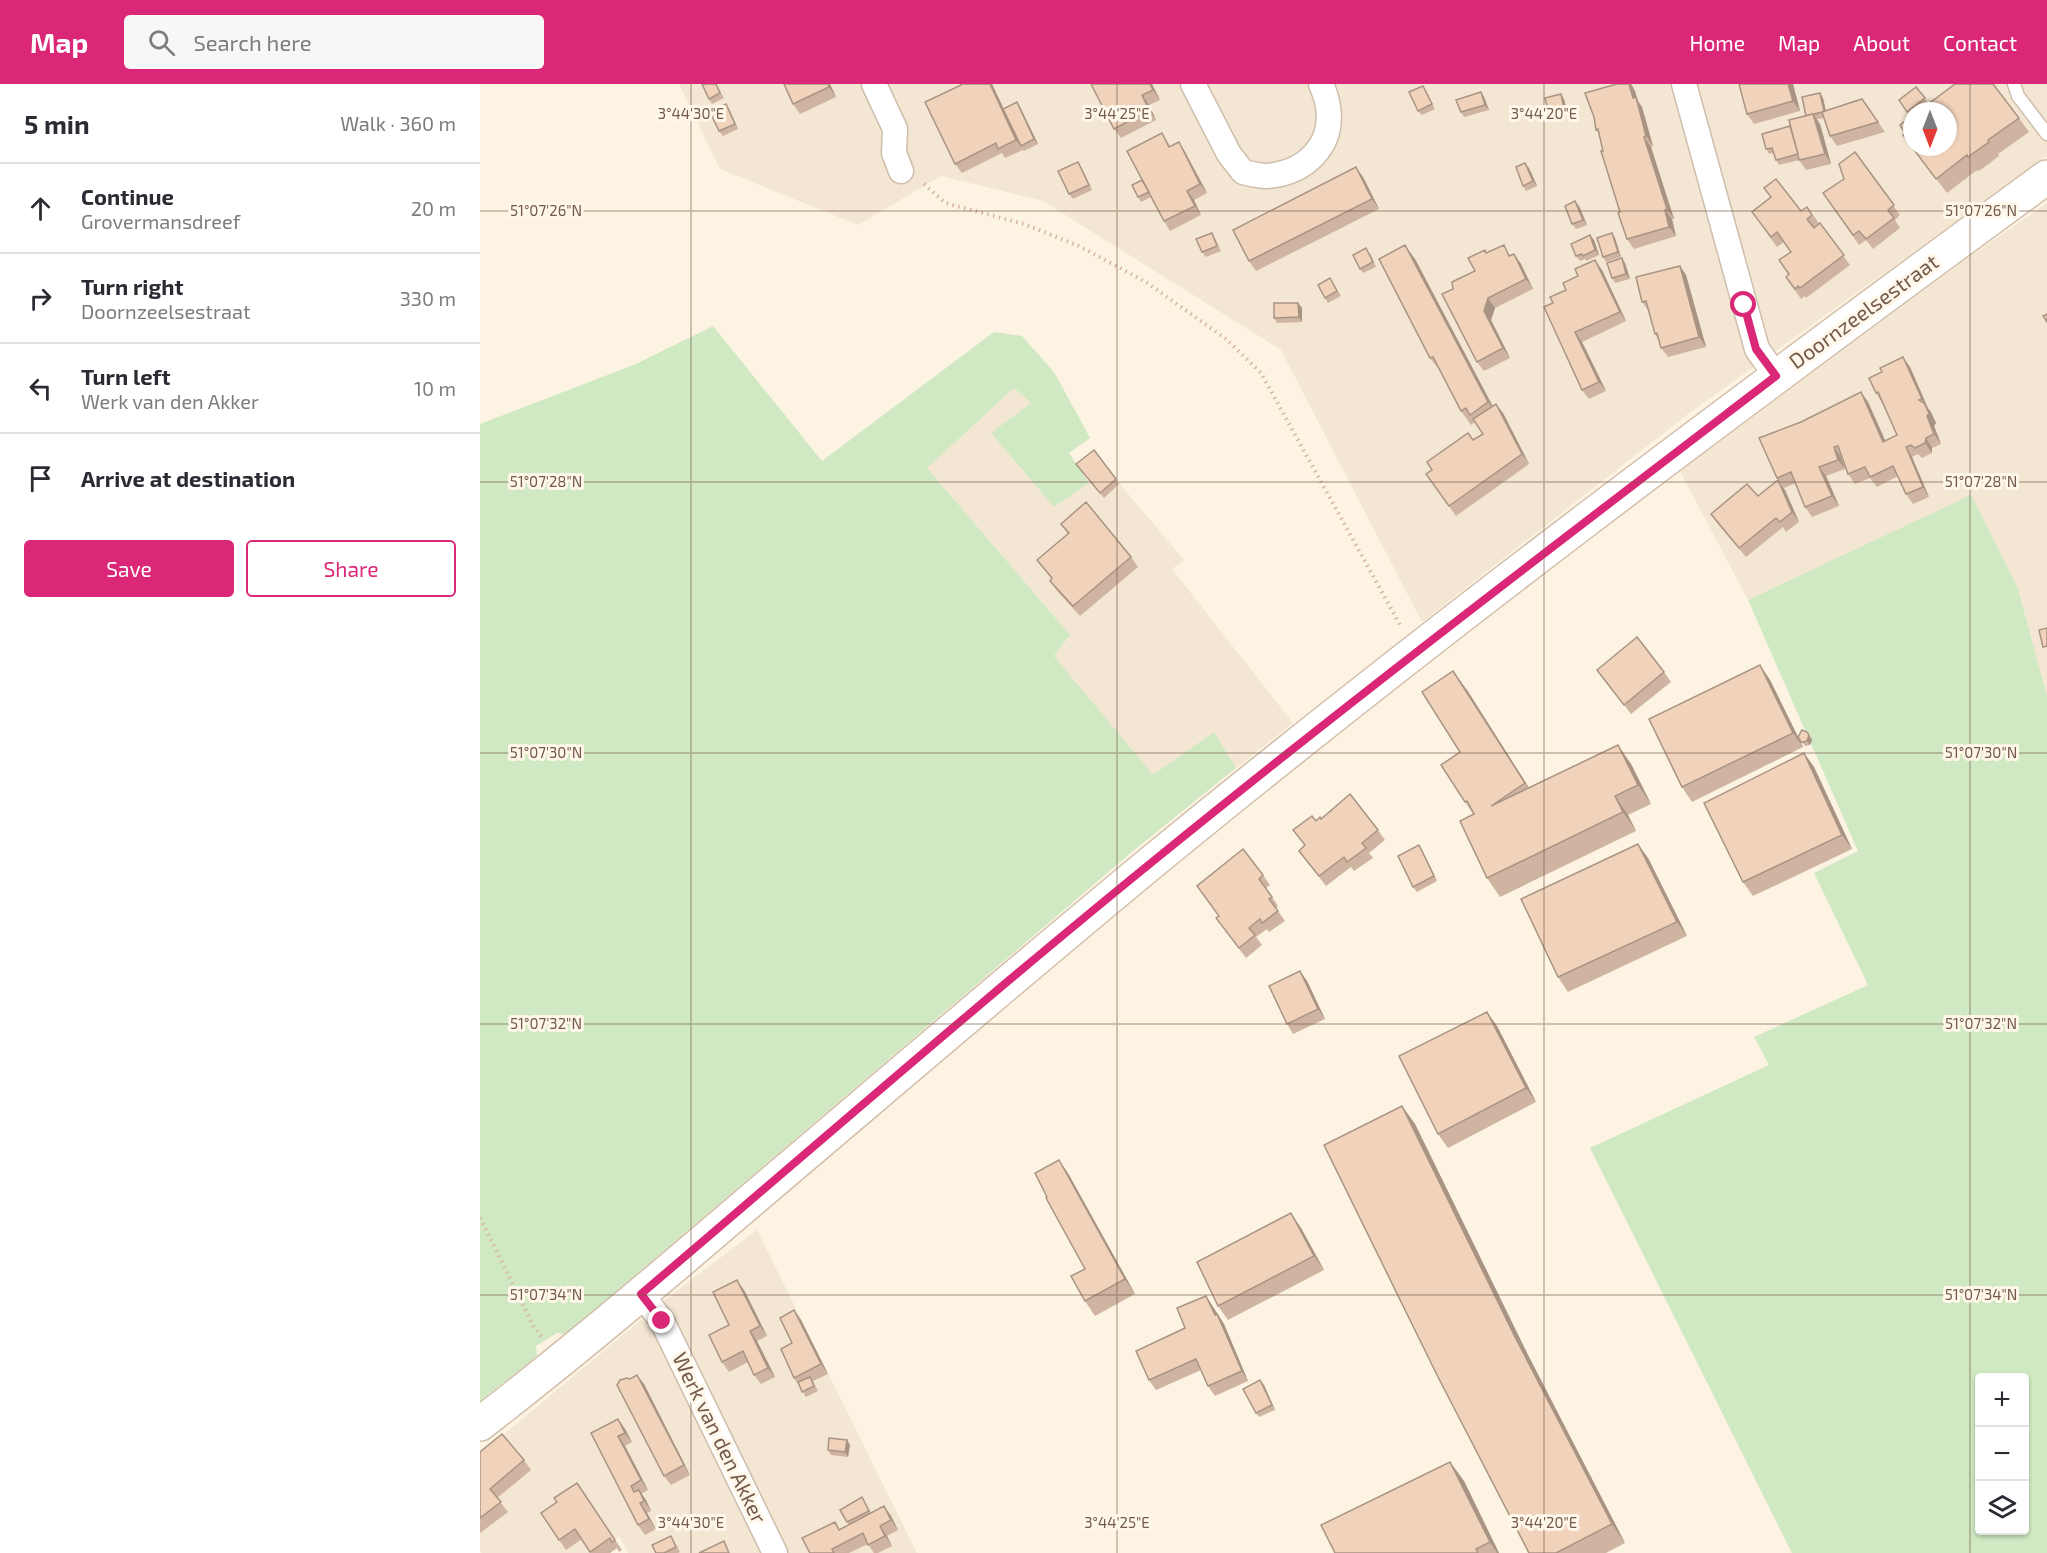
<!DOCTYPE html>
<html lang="en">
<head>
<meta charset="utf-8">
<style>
	:root { --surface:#fff; --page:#f7f7f7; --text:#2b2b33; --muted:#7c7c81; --line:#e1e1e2; --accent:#db2777 }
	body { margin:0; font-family:"Exo 2",sans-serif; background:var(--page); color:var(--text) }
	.controls { position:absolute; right:18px; bottom:18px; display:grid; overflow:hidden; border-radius:6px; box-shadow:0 2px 4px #0004 }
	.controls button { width:54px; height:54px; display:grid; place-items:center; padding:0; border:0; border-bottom:2px solid var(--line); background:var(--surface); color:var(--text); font:30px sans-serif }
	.compass { position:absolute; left:1423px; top:18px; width:54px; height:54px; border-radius:50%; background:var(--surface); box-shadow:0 2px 4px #0004; rotate:180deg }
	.stop { position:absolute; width:18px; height:18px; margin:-14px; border:4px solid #db2777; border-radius:50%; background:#fff }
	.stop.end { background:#db2777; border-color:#fff; box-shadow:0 2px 6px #0008 }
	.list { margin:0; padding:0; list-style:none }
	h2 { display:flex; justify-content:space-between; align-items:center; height:78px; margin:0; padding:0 24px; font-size:26px }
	h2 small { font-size:20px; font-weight:400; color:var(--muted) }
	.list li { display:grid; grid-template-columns:39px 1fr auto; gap:18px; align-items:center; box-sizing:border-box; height:90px; padding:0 24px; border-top:2px solid var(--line) }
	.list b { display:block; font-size:22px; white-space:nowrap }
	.list p { margin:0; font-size:20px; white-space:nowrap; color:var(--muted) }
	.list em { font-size:20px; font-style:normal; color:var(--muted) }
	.actions { display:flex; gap:12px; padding:18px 24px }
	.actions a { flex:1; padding:14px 0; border:2px solid var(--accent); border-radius:6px; text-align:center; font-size:21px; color:var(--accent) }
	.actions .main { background:var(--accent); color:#fff }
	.icon { flex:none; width:33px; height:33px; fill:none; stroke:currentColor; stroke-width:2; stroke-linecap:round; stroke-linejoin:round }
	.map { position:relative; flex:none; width:1567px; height:1469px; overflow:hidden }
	header { display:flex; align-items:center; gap:36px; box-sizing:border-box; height:84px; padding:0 30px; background:var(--accent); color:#fff }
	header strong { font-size:28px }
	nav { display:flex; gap:33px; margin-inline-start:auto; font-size:21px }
	.search { width:420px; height:54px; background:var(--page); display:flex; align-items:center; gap:15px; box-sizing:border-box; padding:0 21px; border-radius:6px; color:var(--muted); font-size:22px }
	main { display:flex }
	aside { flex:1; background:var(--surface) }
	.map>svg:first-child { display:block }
	.residential { fill:#f3e6d2; fill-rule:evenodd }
	.green { fill:#d0e9c2; fill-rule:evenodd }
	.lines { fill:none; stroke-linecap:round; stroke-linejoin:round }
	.lane-casing { stroke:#cfbead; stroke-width:15 }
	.street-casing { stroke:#cfbead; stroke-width:27 }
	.secondary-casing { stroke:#d2beaa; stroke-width:36 }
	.path { stroke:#d6b69f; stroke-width:4; stroke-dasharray:1.5 4.5; stroke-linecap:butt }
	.lane { stroke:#fff; stroke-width:12 }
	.street { stroke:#fff; stroke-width:24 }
	.secondary { stroke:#fff; stroke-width:33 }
	.wall { fill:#cfb5a1 }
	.shaded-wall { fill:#a99483 }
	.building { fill:#f1d3bb; stroke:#a99483; stroke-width:1.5 }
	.route { stroke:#db2777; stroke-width:8 }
	.ticks { fill:none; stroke:#745a4a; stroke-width:1.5; stroke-opacity:0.45 }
	.labels { text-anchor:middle; stroke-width:6; stroke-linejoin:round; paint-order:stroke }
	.street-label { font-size:21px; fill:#745a4a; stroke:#fff7ea }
	.ticks-label { font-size:15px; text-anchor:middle; fill:#745a4a; stroke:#fff7ea; stroke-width:6; stroke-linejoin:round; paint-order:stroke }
</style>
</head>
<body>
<header>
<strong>Map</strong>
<div class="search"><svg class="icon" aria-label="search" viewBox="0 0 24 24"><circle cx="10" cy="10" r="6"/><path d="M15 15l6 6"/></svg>Search here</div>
<nav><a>Home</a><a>Map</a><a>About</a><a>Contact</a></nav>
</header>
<main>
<aside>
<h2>5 min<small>Walk · 360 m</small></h2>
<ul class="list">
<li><svg class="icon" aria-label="ahead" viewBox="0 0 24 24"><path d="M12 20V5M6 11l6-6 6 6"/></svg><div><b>Continue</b><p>Grovermansdreef</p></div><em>20 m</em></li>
<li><svg class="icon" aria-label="right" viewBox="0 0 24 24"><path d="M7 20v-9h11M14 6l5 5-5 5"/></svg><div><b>Turn right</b><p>Doornzeelsestraat</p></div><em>330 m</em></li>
<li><svg class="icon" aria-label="left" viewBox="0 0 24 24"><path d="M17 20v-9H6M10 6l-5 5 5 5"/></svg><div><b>Turn left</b><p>Werk van den Akker</p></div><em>10 m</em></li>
<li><svg class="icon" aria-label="arrive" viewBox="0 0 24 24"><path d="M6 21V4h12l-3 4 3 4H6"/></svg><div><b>Arrive at destination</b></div></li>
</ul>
<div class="actions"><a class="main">Save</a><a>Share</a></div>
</aside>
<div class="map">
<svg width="1567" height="1469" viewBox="0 0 1567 1469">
	<rect width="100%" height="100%" fill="#fcf3e3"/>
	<g class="residential">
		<path d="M199,0H1567V72L1208,330L942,538L801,266L563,117L461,92L378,141L240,85ZM1432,27H1468V63H1432Z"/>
		<polygon points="1567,119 1567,612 1538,505 1491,412 1268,516 1200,387 1492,171"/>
		<polygon points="534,304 551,319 512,350 574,423 628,386 704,476 692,485 813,639 756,684 734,648 673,692 574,572 590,551 447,384"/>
		<polygon points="277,1146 437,1469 148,1469 139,1452 135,1456 142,1466 139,1468 137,1464 130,1469 2,1469 0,1466 0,1370 186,1215"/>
	</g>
	<g class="green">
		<polygon points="233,242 342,377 514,248 542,252 574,288 610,354 589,369 609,399 574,423 511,349 551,319 534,304 447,384 590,551 574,572 673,691 734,648 756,684 653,767 86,1250 77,1249 56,1262 57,1272 0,1317 0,340 156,280"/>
		<path d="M1491,411L1538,505L1567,612V1469H1312L1110,1064L1289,981L1274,953L1388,901L1334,789L1378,767L1268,516ZM1500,1294H1544V1446H1500Z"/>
	</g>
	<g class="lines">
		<g class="lane-casing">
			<polyline id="lane" points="1534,0 1538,12 1567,50"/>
		</g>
		<g class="street-casing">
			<g id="street">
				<polyline points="394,0 415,45 414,69 421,87"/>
				<path d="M713,0L749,70L763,88C771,90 780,92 787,92C825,89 854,62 848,23C847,15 844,7 841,0"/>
				<polyline points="1204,0 1277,265 1296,292"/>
				<polyline points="161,1210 182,1237 295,1469"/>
			</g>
		</g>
		<g class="secondary-casing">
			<path id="secondary" d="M0,1340C101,1262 198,1179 295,1096C420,990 545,883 672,778C962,540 1264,315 1567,93"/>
		</g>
		<g class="path">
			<polyline points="444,100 465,119 544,140 599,162 666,198 746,255 781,289 920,541"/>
			<polyline points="0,1134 54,1243 62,1253"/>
		</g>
		<use href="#lane" class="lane"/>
		<use href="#street" class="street"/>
		<use href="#secondary" class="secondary"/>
	</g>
	<g class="wall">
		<polygon points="236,0 244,14 232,20 229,15"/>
		<polygon points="304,0 350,0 356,13 320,30 313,20"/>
		<polygon points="481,0 512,0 524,25 537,18 540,23 558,60 544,67 543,66 525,74 522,69 482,89 475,80"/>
		<polygon points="672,0 680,16 669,21 676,36 641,54 634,45"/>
		<polygon points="1137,0 1151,0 1155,7 1158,17 1162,23 1173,62 1171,63 1194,135 1192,135 1196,152 1154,165 1147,155 1119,50 1116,46"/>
		<polygon points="1259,0 1313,0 1320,27 1274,40 1267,30"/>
		<polygon points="1436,3 1448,19 1438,27 1432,27 1432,31 1431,32 1419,16"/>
		<polygon points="946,7 955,25 942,31 938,27"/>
		<polygon points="1340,9 1343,14 1346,26 1382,15 1405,48 1357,62 1350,52 1344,34 1337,35 1340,40 1351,80 1326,86 1319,76 1299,81 1296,76 1293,69 1289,70 1286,65 1310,42 1326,32"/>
		<polygon points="1004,13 1009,26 984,33 981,28"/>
		<polygon points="1084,15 1088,30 1073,34 1069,29"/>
		<polygon points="249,25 258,45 243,52 239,47"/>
		<polygon points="1539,34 1549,48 1518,70 1519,72 1502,85 1498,87 1497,86 1467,109 1423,51"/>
		<polygon points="682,49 690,62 699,58 705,68 727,109 714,116 721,131 690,147 684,137 671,113 661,118 658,113 662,96"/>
		<polygon points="1375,68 1420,131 1415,136 1420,144 1393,165 1386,156 1379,161 1343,109 1364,95"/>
		<polygon points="601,83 612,106 593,115 589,110"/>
		<polygon points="1049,84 1057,102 1046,107 1043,102"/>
		<polygon points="883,93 899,125 776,187 769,177"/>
		<polygon points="1099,122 1107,141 1096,145 1092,140"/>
		<polygon points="1327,123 1370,181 1326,214 1325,212 1321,215 1306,193 1309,190 1299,176 1311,168 1304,158 1297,163 1272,128 1321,127"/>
		<polygon points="732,149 735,154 741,167 726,173 722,168"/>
		<polygon points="1132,149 1135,154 1141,173 1126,178 1123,173"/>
		<polygon points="1114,156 1119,171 1106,177 1105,175 1100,177 1096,172"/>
		<polygon points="1005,166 1007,169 1031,171 1034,170 1041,180 1053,205 1015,224 1011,236 1030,274 1004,287 997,278 973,205 995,187"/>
		<polygon points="890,169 896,183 883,189 880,185"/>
		<polygon points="1142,174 1145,179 1150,195 1135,199 1132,194"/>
		<polygon points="935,175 1012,322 1023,329 1049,380 976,432 946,390 993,356 1003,350 995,338 991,341 981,327 961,288 950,274"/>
		<polygon points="1200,182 1206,191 1226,263 1188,273 1181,264 1179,257 1175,250 1168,226 1162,218"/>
		<polygon points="1122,186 1146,237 1102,258 1126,307 1109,315 1102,306 1073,219 1086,206"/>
		<polygon points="853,199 861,212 848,219 845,214"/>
		<polygon points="818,219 822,224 822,238 797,239 794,234"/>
		<polygon points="1430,283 1448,325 1456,339 1454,342 1461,360 1452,364 1452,369 1442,374 1438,370 1432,373 1449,413 1433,420 1426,410 1418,392 1397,403 1390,394 1375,400 1368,390 1362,372 1361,373 1365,385 1346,392 1359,422 1332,433 1325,423 1316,399 1304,404 1297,394 1321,338 1381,308 1388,318 1405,357 1417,351 1402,319 1396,309"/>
		<polygon points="596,380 636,395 639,400 624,414"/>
		<polygon points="1305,406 1319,438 1306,448 1303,443 1266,473 1238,440 1231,430 1278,412"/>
		<polygon points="581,440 651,473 658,483 600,532 577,507 570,497 572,495 557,476 588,450"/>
		<polygon points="1280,581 1290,596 1318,653 1331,653 1332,656 1330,661 1325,662 1320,656 1323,663 1212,718 1202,703"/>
		<polygon points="1117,586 1184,588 1191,598 1151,630"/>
		<polygon points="987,606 1049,704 1151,680 1171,720 1148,731 1156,747 1020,813 1007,794 993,730 961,681 980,668"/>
		<polygon points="1324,669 1334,683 1372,765 1273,812 1263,798"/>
		<polygon points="841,735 898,746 905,756 889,769 893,774 874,787 871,783 846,802 819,767 825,762 813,746"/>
		<polygon points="942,766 957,797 937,808 933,803"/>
		<polygon points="1168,774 1207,852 1088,908 1078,893"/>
		<polygon points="783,791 790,801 786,804 798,822 796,824 805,837 789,848 787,845 776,853 782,861 766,874 736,834"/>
		<polygon points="820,887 827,897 845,935 813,950 807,940"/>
		<polygon points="1017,942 1056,1018 968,1064 958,1050"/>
		<polygon points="922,1022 935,1040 1048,1271 1145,1459 1126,1469 1049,1469"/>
		<polygon points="579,1076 589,1091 655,1210 615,1232 605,1217 605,1185 567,1113"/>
		<polygon points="821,1144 844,1186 748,1236 738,1222"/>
		<polygon points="264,1206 287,1252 277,1257 295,1293 281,1300 274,1291 268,1278 249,1288 242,1278 249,1241"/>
		<polygon points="726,1212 744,1240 768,1297 735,1312 728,1302 721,1286 676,1306 669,1296"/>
		<polygon points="314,1226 321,1236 348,1290 333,1297 338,1307 326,1313 314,1294 312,1259"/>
		<polygon points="150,1295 164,1300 210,1391 191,1401 184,1392"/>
		<polygon points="784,1301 795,1326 779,1333 776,1329"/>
		<polygon points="138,1335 145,1345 152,1358 145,1362 168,1406 161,1410 166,1416 171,1427 167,1429 176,1445 165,1451 158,1441 111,1349"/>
		<polygon points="367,1356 370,1361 368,1373 351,1371 348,1366"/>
		<polygon points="0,1368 44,1376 51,1386 17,1414 28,1428 0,1449"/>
		<polygon points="970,1378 984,1397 1019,1469 855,1469"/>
		<polygon points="97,1399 142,1466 139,1468 137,1464 130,1469 111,1469 102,1455 86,1466 61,1429 77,1419"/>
		<polygon points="382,1413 391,1429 404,1422 411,1432 418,1446 407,1452 412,1462 398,1469 394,1469 388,1460 369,1469 330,1469 355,1438 360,1446 369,1441 367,1438"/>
		<polygon points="191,1452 200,1468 198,1469 176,1469"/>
	</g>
	<g class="shaded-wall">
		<polygon points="348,0 350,0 356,13 349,3"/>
		<polygon points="510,0 512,0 541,62 536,56"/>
		<polygon points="670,0 672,0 680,16 673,6"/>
		<polygon points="1149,0 1151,0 1155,7 1158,17 1162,23 1173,62 1166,52 1153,14"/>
		<polygon points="1308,0 1313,0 1320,27 1313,17"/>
		<polygon points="1001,8 1004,13 1009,26 1005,21"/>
		<polygon points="1340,9 1343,14 1347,33 1344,28"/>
		<polygon points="1081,10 1084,15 1088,30 1084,25"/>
		<polygon points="662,11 669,21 676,36 669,26"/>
		<polygon points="537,18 540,23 558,60 554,55"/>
		<polygon points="246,20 249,25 258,45 255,40"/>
		<polygon points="1333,30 1340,40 1351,80 1345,70"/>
		<polygon points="1164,53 1171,63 1194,135 1187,125"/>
		<polygon points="699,58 705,68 727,109 720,100"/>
		<polygon points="598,78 601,83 612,106 609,101"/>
		<polygon points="1045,79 1049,84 1057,102 1053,97"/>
		<polygon points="876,83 883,93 899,125 892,115"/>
		<polygon points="707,107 714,116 721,131 715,122"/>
		<polygon points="1095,117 1099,122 1107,141 1103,136"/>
		<polygon points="1185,126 1192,135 1196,152 1189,143"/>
		<polygon points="1132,149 1135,154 1141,173 1138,168"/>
		<polygon points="1110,151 1114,156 1119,171 1115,166"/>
		<polygon points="925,161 935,175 1018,332 1008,318"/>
		<polygon points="1034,170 1041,180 1053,205 1046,195"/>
		<polygon points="1142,174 1145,179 1150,195 1146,190"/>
		<polygon points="1115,176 1122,186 1146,237 1140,228"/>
		<polygon points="1200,182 1206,191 1226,263 1219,253"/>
		<polygon points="1008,214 1015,224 1011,236 1030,274 1023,264 1004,227"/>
		<polygon points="818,219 822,224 822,238 819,233"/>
		<polygon points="1095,248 1102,258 1126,307 1119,298"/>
		<polygon points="1423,273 1430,283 1448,324 1442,315"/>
		<polygon points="1381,308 1388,318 1410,367 1403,358"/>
		<polygon points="1444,319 1451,328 1456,339 1454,342 1461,360 1454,350 1447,332"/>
		<polygon points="1016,320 1023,329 1049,380 1042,370"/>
		<polygon points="1446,354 1452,364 1452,369 1445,359"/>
		<polygon points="1354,363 1361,373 1365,385 1358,376"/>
		<polygon points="1426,363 1432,373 1449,413 1443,403"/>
		<polygon points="1339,383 1346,392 1359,422 1352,412"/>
		<polygon points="1298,396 1305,406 1319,438 1312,428"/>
		<polygon points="1280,581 1290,596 1323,663 1313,649"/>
		<polygon points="973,587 987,606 1058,718 1045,699"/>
		<polygon points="1327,648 1332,656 1330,661 1327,657"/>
		<polygon points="1138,661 1151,680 1171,720 1158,701"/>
		<polygon points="1324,669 1334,683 1372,765 1362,751"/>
		<polygon points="1135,712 1148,731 1156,747 1143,728"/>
		<polygon points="1158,760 1168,774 1207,852 1197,838"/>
		<polygon points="939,761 942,766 957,797 954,792"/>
		<polygon points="820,887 827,897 845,935 838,925"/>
		<polygon points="1007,928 1017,942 1056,1018 1046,1004"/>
		<polygon points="922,1022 935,1040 1048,1271 1145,1459 1132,1440 1035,1253"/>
		<polygon points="579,1076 589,1091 655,1210 645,1195"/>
		<polygon points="811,1129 821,1144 844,1186 834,1172"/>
		<polygon points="257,1196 264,1206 287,1252 280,1242"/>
		<polygon points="726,1212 744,1240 768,1297 762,1287"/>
		<polygon points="314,1226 321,1236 348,1290 341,1280"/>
		<polygon points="270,1247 277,1257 295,1293 288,1284"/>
		<polygon points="157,1291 164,1300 210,1391 204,1381"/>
		<polygon points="780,1296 784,1301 795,1326 792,1321"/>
		<polygon points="138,1335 145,1345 152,1358 145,1349"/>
		<polygon points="138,1352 145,1362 168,1406 161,1396"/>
		<polygon points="367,1356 370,1361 368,1373 365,1368"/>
		<polygon points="970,1378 984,1397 1019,1469 1017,1469 1010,1458"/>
		<polygon points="159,1406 166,1416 171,1427 164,1417"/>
		<polygon points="160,1419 167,1429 176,1445 169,1435"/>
		<polygon points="404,1422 411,1432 418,1446 411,1436"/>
		<polygon points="400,1442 407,1452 412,1462 405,1452"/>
	</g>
	<g class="building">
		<polygon points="222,0 236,0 240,9 229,15"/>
		<polygon points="304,0 348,0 349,3 313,20"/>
		<polygon points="481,0 510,0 536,56 518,65 516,59 475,80 445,18 481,1"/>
		<polygon points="611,0 670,0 673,6 662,11 669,26 634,45"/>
		<polygon points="1137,0 1149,0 1153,14 1156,13 1166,52 1164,53 1187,125 1185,126 1189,143 1147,155 1138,129 1140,128 1121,67 1123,67 1118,45 1116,46 1114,33 1105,9"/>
		<polygon points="1259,0 1308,0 1313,17 1267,30"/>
		<polygon points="1475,0 1513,0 1539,34 1508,56 1509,58 1492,70 1488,73 1487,71 1456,95 1432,63 1468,63 1468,27 1439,27"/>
		<polygon points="943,2 952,20 938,27 929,8"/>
		<polygon points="1436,3 1445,14 1427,28 1419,16"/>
		<polygon points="1001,8 1005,21 981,28 976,16"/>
		<polygon points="1340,9 1344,27 1342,28 1326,32 1322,13"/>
		<polygon points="1081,10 1084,25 1069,29 1065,14"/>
		<polygon points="1382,15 1398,38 1350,52 1342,28"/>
		<polygon points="537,18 554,55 541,62 523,25"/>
		<polygon points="246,20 255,40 239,47 230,28"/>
		<polygon points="1333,30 1345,70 1319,76 1309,36"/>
		<polygon points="1432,32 1432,62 1423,51 1425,49 1420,41"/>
		<polygon points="1310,42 1318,70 1296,76 1292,64 1286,65 1282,50"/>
		<polygon points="682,49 689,63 699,58 720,100 707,107 715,122 684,137 647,67"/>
		<polygon points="1375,68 1414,121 1408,126 1414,134 1386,155 1379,147 1373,151 1343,109 1364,95 1359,80"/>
		<polygon points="598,78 609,101 589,110 578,87"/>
		<polygon points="1045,79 1053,97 1043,102 1036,83"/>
		<polygon points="876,83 892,115 769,177 753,146"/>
		<polygon points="1296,95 1321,127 1327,123 1332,131 1327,135 1334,144 1340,139 1364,171 1320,204 1318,202 1315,205 1306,193 1309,190 1299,176 1311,168 1297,148 1291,153 1272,128 1291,113 1284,104"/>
		<polygon points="662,96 669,108 658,113 652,101"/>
		<polygon points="1095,117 1103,136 1092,140 1085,122"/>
		<polygon points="732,149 737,162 722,168 716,155"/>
		<polygon points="1132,149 1138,168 1123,173 1117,154"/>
		<polygon points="1110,151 1115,166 1103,172 1102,170 1096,172 1091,160"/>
		<polygon points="925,161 1008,318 990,331 986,324 981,327 953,273 950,274 899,175"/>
		<polygon points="1024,161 1029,172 1034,170 1046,195 1008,214 1004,227 1023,264 997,278 962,210 973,205 972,198 995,187 988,174 1005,166 1006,169"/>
		<polygon points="886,164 893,178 880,185 873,171"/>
		<polygon points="1142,174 1146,190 1132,194 1127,179"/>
		<polygon points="1115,176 1140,228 1095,248 1119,298 1102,306 1064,223 1073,219 1070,213 1086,206 1083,199 1098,192 1095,185"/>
		<polygon points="1200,182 1219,253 1181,264 1177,249 1175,250 1166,217 1162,218 1156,193"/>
		<polygon points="850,194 857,207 845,214 838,201"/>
		<polygon points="794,219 818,219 819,233 794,234"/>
		<polygon points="1567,230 1567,238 1563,232"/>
		<polygon points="1423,273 1442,315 1439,316 1444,319 1449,329 1447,332 1454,350 1446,354 1445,359 1435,364 1431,361 1426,363 1443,403 1426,410 1413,382 1390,393 1385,383 1368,390 1358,362 1354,363 1358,376 1339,383 1352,412 1325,423 1311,388 1297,394 1279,354 1321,338 1381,308 1403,358 1417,351 1398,308 1396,309 1389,294 1402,288 1400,284"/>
		<polygon points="1016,320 1042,370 969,422 946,390 952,386 947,378 988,349 993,356 1003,350 993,335"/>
		<polygon points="614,366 636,395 620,409 596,380"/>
		<polygon points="1298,396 1312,428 1300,438 1296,434 1259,464 1231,430 1267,400 1278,412"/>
		<polygon points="606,418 651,473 593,522 570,497 572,494 557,476 589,449 581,440"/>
		<polygon points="1567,544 1567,562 1563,563 1559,546"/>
		<polygon points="1157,553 1184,588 1144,621 1117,586"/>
		<polygon points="1280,581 1313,649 1202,703 1169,635"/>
		<polygon points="973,587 1045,699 1011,722 1138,661 1158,701 1135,712 1143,728 1007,794 980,737 994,730 987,717 985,718 961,681 980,668 942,608"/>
		<polygon points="1322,646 1327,648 1329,651 1327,657 1324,658 1321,658 1318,653"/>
		<polygon points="1324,669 1362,751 1263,798 1224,719"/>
		<polygon points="870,710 898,746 882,759 886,764 867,778 864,773 839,792 819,767 825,761 813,746 832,732 836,737 840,733 841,735"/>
		<polygon points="1158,760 1197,838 1078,893 1041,815"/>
		<polygon points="939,761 954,792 933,803 918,772"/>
		<polygon points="763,765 783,791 779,795 792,813 789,815 798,827 782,839 780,835 769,844 775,851 759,864 736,834 739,832 717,802"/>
		<polygon points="820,887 838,925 807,940 789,902"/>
		<polygon points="1007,928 1046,1004 958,1050 919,972"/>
		<polygon points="922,1022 1035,1253 1132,1440 1076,1469 1049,1469 957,1291 844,1061"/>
		<polygon points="579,1076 645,1195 605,1217 591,1192 605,1185 566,1114 567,1113 555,1089"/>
		<polygon points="811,1129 834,1172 738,1222 717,1178"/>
		<polygon points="257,1196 280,1242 270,1247 288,1284 274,1291 263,1267 242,1278 229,1251 249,1241 233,1208"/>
		<polygon points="726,1212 735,1231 737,1230 762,1287 728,1302 716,1275 669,1296 656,1267 705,1244 697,1224"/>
		<polygon points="314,1226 341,1280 314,1294 301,1265 312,1259 300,1234"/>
		<polygon points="157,1291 204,1381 184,1392 137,1301 140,1296 147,1294 150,1295"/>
		<polygon points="330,1293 334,1302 322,1308 318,1298"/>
		<polygon points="780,1296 792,1321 776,1329 763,1305"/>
		<polygon points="138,1335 145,1349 138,1352 161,1396 151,1402 154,1408 159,1406 164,1417 160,1419 169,1435 158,1441 111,1349"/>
		<polygon points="22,1350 44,1376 10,1405 21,1418 0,1434 0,1368"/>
		<polygon points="349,1354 367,1356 365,1368 348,1366"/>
		<polygon points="970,1378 1010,1458 996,1465 998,1469 855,1469 841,1441"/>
		<polygon points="97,1399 135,1456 132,1458 130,1454 110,1468 95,1445 79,1456 61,1429 77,1418 74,1414"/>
		<polygon points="382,1413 389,1427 367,1438 360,1426"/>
		<polygon points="404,1422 411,1436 400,1442 405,1452 388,1461 383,1449 352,1465 354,1469 330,1469 322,1454 355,1438 359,1446"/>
		<polygon points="191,1452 196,1463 184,1469 176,1469 172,1461"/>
		<polygon points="244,1457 249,1469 219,1469"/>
	</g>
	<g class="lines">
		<path class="route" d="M182,1237L161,1210C333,1064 502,916 677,774C880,609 1088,451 1296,292L1276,265L1264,221"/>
	</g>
	<path class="ticks" d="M211,0V1469M637,0V1469M1064,0V1469M1490,0V1469M0,127H1567M0,398H1567M0,669H1567M0,940H1567M0,1211H1567"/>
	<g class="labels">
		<g class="street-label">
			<text transform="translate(1384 228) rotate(-36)" y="7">Doornzeelsestraat</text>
			<text transform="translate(239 1354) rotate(64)" y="7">Werk van den Akker</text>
		</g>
	</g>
	<g class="ticks-label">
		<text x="211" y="35">3°44'30"E</text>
		<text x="637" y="35">3°44'25"E</text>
		<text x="1064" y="35">3°44'20"E</text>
		<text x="1501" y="132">51°07'26"N</text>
		<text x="66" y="132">51°07'26"N</text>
		<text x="1501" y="403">51°07'28"N</text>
		<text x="66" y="403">51°07'28"N</text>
		<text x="1501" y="674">51°07'30"N</text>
		<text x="66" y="674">51°07'30"N</text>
		<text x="1501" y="945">51°07'32"N</text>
		<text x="66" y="945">51°07'32"N</text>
		<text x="1501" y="1216">51°07'34"N</text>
		<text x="66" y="1216">51°07'34"N</text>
		<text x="211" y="1444">3°44'30"E</text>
		<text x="637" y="1444">3°44'25"E</text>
		<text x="1064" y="1444">3°44'20"E</text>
	</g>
</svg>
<div class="controls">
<button>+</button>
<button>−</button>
<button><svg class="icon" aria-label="layers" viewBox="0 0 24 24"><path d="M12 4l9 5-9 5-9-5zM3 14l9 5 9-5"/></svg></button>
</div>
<svg class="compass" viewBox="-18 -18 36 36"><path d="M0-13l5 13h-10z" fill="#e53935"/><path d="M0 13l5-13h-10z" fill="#7c7c81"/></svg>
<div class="stop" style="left:1264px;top:221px"></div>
<div class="stop end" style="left:182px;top:1237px"></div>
</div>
</main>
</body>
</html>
